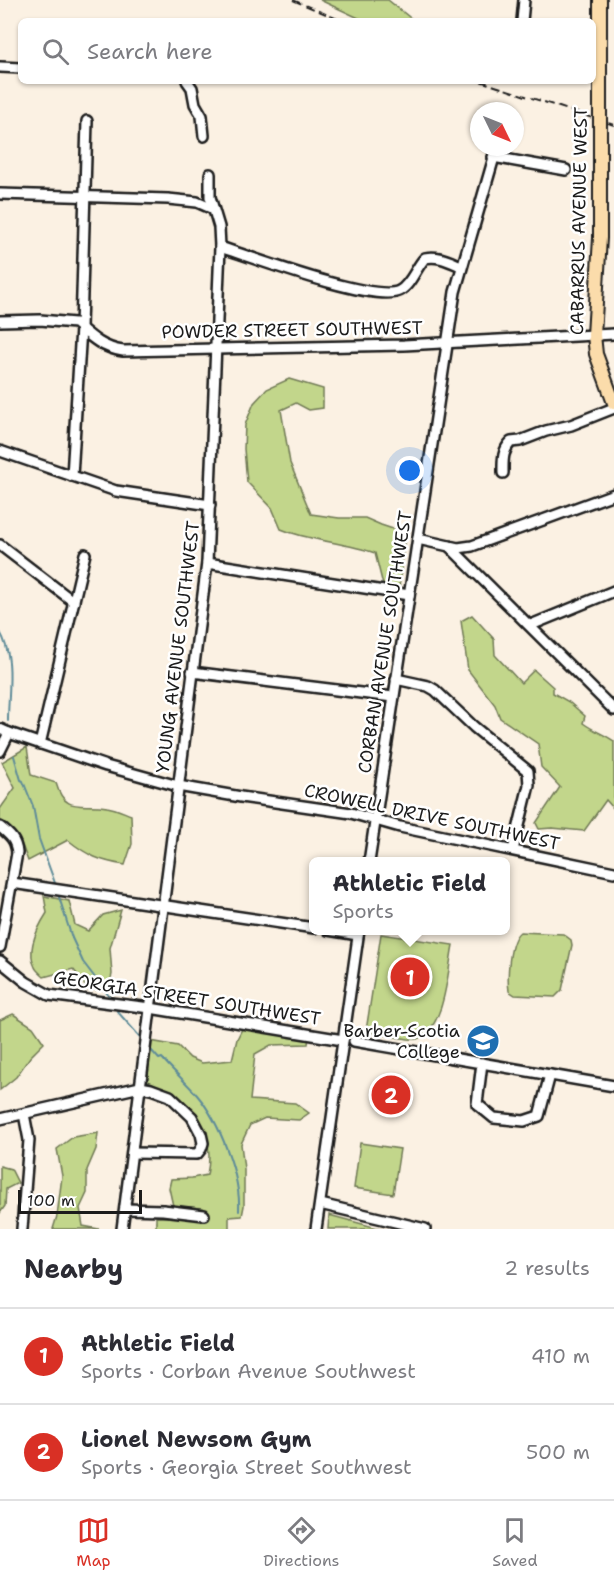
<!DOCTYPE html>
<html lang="en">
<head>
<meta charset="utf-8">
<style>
	:root { --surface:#fff; --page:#f7f7f7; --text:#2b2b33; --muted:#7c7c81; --line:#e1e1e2; --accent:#d93025 }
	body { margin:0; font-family:"Shantell Sans",sans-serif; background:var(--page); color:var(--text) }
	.compass { position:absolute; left:470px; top:102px; width:54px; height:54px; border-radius:50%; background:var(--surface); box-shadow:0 2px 4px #0004; rotate:133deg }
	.scale { position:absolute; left:18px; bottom:15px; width:124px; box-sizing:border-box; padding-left:6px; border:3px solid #1c1c1c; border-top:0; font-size:16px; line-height:21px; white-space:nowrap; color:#1c1c1c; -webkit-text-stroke:4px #fff; paint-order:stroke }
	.you { position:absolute; left:410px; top:471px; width:21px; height:21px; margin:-15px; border:4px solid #fff; border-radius:50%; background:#1a73e8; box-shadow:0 0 0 9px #1a73e833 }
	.badge { display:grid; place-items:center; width:39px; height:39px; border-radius:50%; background:var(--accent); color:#fff; font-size:20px; font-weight:700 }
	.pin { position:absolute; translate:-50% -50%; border:3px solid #fff; box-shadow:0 2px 6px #0006 }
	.popup { position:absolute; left:309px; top:857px; width:201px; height:78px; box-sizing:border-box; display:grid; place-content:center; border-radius:9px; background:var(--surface); filter:drop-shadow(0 2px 4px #0005); font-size:20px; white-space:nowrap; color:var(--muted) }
	.popup b { font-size:22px; color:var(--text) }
	.popup::after { content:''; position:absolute; left:50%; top:100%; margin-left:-12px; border:12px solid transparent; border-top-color:var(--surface) }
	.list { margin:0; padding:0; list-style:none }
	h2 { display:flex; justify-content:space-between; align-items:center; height:78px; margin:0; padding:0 24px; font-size:26px }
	h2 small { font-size:20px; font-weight:400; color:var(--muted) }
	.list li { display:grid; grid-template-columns:39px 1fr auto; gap:18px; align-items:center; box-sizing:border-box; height:96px; padding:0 24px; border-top:2px solid var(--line) }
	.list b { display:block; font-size:22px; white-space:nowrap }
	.list p { margin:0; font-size:20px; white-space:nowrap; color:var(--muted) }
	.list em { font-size:20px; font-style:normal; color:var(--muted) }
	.icon { flex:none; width:33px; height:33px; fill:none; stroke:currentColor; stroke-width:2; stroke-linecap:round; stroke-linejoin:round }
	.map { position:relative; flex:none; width:614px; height:1229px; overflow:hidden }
	.search { position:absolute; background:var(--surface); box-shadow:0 2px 4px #0004; left:18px; right:18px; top:18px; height:66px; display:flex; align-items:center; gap:15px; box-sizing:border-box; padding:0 21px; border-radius:9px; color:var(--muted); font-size:22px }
	.sheet { height:270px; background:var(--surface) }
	nav { display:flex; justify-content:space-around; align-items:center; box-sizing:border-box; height:84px; border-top:2px solid var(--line); background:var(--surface); font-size:16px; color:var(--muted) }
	nav a { display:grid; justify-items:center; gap:3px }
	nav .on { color:var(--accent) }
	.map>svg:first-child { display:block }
	.green { fill:#c2d68b; stroke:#6f7954; stroke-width:1.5 }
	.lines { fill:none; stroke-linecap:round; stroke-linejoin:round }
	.stream { stroke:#5f8c99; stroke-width:2 }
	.minor-casing { stroke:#1c1c1c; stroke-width:14 }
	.major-casing { stroke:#1c1c1c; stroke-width:16 }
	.minor { stroke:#fff; stroke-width:9 }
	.major { stroke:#fbdcab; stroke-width:12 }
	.rail { stroke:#1c1c1c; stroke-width:2; stroke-dasharray:9 4.5; stroke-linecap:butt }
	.major-bridge-casing { stroke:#1c1c1c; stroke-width:16; stroke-linecap:butt }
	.major-bridge { stroke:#fbdcab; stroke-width:12 }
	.labels { text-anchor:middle; stroke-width:5; stroke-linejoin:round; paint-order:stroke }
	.street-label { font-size:18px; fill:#1c1c1c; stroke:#fff }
	.poi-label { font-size:18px; fill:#1c1c1c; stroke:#fff; text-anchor:end }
</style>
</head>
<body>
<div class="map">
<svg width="614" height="1229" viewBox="0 0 614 1229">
	<rect width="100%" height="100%" fill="#fbf1e3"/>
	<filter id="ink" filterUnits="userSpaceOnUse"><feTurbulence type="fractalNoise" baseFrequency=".0167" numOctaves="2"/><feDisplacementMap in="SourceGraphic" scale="12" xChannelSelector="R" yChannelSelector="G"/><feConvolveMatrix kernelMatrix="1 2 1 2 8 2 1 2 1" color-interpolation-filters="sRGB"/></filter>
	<g filter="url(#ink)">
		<g class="green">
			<polygon points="320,0 388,0 414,21 365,21"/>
			<path d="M289,379L323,389V408L309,410L296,403L281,410L290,463L311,514L339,518H365L381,525L405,533L399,588L383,585L375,553C344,542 309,541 281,529L272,508L247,482L244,449L245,425L254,403L267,389Z"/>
			<path d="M472,615L494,639L495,655L521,683L534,670L553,687V693L569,702L585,716L583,723C594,731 604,734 614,741V809L606,800L584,831L552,828L539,829L536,823L560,787L541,767L538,744L500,718L495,705L468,670L461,621Z"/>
			<path d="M27,747L31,775L56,783C65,815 82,802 107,807C115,808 123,812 131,815L132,844L125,865C100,861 88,856 68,840L28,861L20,840L0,821V809L15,788L2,762Z"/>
			<path d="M44,896L69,901L75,925L88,931L103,915L121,910L110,948L112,974L109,990H87L82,980L73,969L44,977C41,974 36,970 35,967C26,950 38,927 47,913Z"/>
			<path d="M520,932L563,934L571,940L572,945L562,990L555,997L515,995L509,991C507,977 509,940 520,932Z"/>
			<path d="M381,934L453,945C448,969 445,1030 417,1039C410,1041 376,1033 366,1031Z"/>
			<polygon points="13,1014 33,1027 44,1043 30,1057 16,1077 0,1090 0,1020"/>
			<path d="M243,1027L309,1037L308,1044L271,1045L255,1054L250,1100L295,1103L309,1113L299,1120L265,1118L250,1125L241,1144L244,1169V1206L242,1216L229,1217V1229H156V1217L205,1218L203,1208L173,1206L169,1188L171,1179L192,1178L207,1175C217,1126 189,1100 148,1081L150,1041L178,1046L190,1058L202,1063L232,1060L237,1039Z"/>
			<polygon points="98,1133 96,1149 87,1170 87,1193 80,1208 83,1226 99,1229 53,1229 57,1216 62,1176 57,1149 73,1137"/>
			<polygon points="360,1143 400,1149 393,1194 354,1188"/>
			<polygon points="0,1166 11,1169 18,1183 6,1189 5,1206 0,1213"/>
			<polygon points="329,1215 381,1229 328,1229"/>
		</g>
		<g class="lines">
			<g class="stream">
				<path d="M0,632C15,657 8,692 8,721"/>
				<polyline points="14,756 21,780 23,781 33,806 39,839 55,883"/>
				<polyline points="59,897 72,938 83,962 109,996"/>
				<polyline points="117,1011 140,1037"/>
				<path d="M151,1050L159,1059L162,1058C173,1071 186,1082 197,1095C219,1121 241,1176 239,1211"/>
			</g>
			<g class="minor-casing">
				<g id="minor">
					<polyline points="522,21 524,0"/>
					<polyline points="0,67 21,68"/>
					<polyline points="187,81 192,88 195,104 202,116 204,136"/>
					<polyline points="493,157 566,170"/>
					<polyline points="0,194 168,199 197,202 213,209"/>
					<path d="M220,247C251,257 374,303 399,291C411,285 416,267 425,258C438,255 449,261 461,266"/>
					<path d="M0,321L40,320L75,323C91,337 102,348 123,351L404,345L614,334"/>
					<polyline points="0,451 116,491 210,505"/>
					<path d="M503,473C503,461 502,451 511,442L520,441L546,431L571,425L614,408"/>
					<polyline points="72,476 81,328 87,121"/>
					<polyline points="418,539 458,548 472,546 614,494"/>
					<polyline points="0,545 74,602"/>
					<polyline points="449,546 614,710"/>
					<polyline points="207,563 409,595"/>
					<polyline points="531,625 614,591"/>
					<polyline points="192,672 393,697"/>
					<polyline points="396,679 428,686 435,690 474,727 528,771 529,785 513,850"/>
					<polyline points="0,729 9,733 106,766 178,786 241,797 351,813 400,827 614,872"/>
					<polyline points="40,744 85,554"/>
					<polyline points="0,751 9,733"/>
					<path d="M0,827C10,835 16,840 17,853L0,947"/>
					<polyline points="369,862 455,292 497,147"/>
					<polyline points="12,883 314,928"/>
					<polyline points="328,930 358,935"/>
					<polyline points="0,961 26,982 49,995 150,1008 343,1040"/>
					<polyline points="354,1041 614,1086"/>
					<polyline points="482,1063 477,1104 494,1118 524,1121 539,1116 550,1075"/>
					<polyline points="0,1119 140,1087 151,1089 170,1096 192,1117 201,1134 203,1143 201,1149 197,1154 132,1153"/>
					<polyline points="320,1204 425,1229"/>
					<polyline points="125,1209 163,1210 204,1215"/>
					<polyline points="22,1229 29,1140 24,1114"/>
					<polyline points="122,1229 207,563 220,247 219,227 210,197 210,174"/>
					<polyline points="316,1229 359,930"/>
				</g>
			</g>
			<g class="major-casing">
				<g id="major">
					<polyline points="600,58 600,0"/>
					<polyline points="600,175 600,238 594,335 596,354 614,403"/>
				</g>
			</g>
			<use href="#minor" class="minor"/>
			<use href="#major" class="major"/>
			<g class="rail">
				<polyline points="293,0 342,21"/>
				<polyline points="480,81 614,125"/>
			</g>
			<g class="major-bridge-casing">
				<polyline id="major-bridge" points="600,58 600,175"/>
			</g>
			<use href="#major-bridge" class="major-bridge"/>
		</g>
	</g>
	<defs>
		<g id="university-disc" transform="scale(1.725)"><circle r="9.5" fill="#1f6fb2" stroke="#fff"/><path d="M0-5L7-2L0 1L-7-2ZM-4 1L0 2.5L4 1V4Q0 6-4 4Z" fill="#fff"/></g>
	</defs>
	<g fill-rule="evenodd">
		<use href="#university-disc" x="483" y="1041"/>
	</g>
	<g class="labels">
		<g class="street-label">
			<text transform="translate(579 221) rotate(-89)" y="6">CABARRUS AVENUE WEST</text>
			<text transform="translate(292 330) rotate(-1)" y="6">POWDER STREET SOUTHWEST</text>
			<text transform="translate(385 642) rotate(-81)" y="6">CORBAN AVENUE SOUTHWEST</text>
			<text transform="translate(178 647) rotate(-83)" y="6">YOUNG AVENUE SOUTHWEST</text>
			<text transform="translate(432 817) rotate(12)" y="6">CROWELL DRIVE SOUTHWEST</text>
			<text transform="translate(187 998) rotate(9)" y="6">GEORGIA STREET SOUTHWEST</text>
		</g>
		<g class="poi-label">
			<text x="460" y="1037">Barber-Scotia<tspan x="460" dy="21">College</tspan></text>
		</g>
	</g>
</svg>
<svg class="compass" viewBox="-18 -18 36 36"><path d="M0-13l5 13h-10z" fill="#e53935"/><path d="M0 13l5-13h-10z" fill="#7c7c81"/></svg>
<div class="scale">100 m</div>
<div class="you"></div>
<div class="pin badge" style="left:410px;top:977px">1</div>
<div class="popup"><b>Athletic Field</b>Sports</div>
<div class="pin badge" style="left:391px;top:1095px">2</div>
<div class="search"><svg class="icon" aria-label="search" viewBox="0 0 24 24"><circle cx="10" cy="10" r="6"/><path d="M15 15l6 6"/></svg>Search here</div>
</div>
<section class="sheet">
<h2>Nearby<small>2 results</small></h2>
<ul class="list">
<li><span class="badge">1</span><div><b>Athletic Field</b><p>Sports · Corban Avenue Southwest</p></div><em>410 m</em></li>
<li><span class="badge">2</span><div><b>Lionel Newsom Gym</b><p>Sports · Georgia Street Southwest</p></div><em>500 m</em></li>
</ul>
</section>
<nav>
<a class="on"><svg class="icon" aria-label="map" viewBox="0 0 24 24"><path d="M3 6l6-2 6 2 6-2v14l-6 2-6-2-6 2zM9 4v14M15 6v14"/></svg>Map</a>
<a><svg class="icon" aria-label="directions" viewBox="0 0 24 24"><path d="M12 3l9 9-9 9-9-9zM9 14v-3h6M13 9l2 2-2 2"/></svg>Directions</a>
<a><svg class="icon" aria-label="saved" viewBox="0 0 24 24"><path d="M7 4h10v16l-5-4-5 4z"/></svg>Saved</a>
</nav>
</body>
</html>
